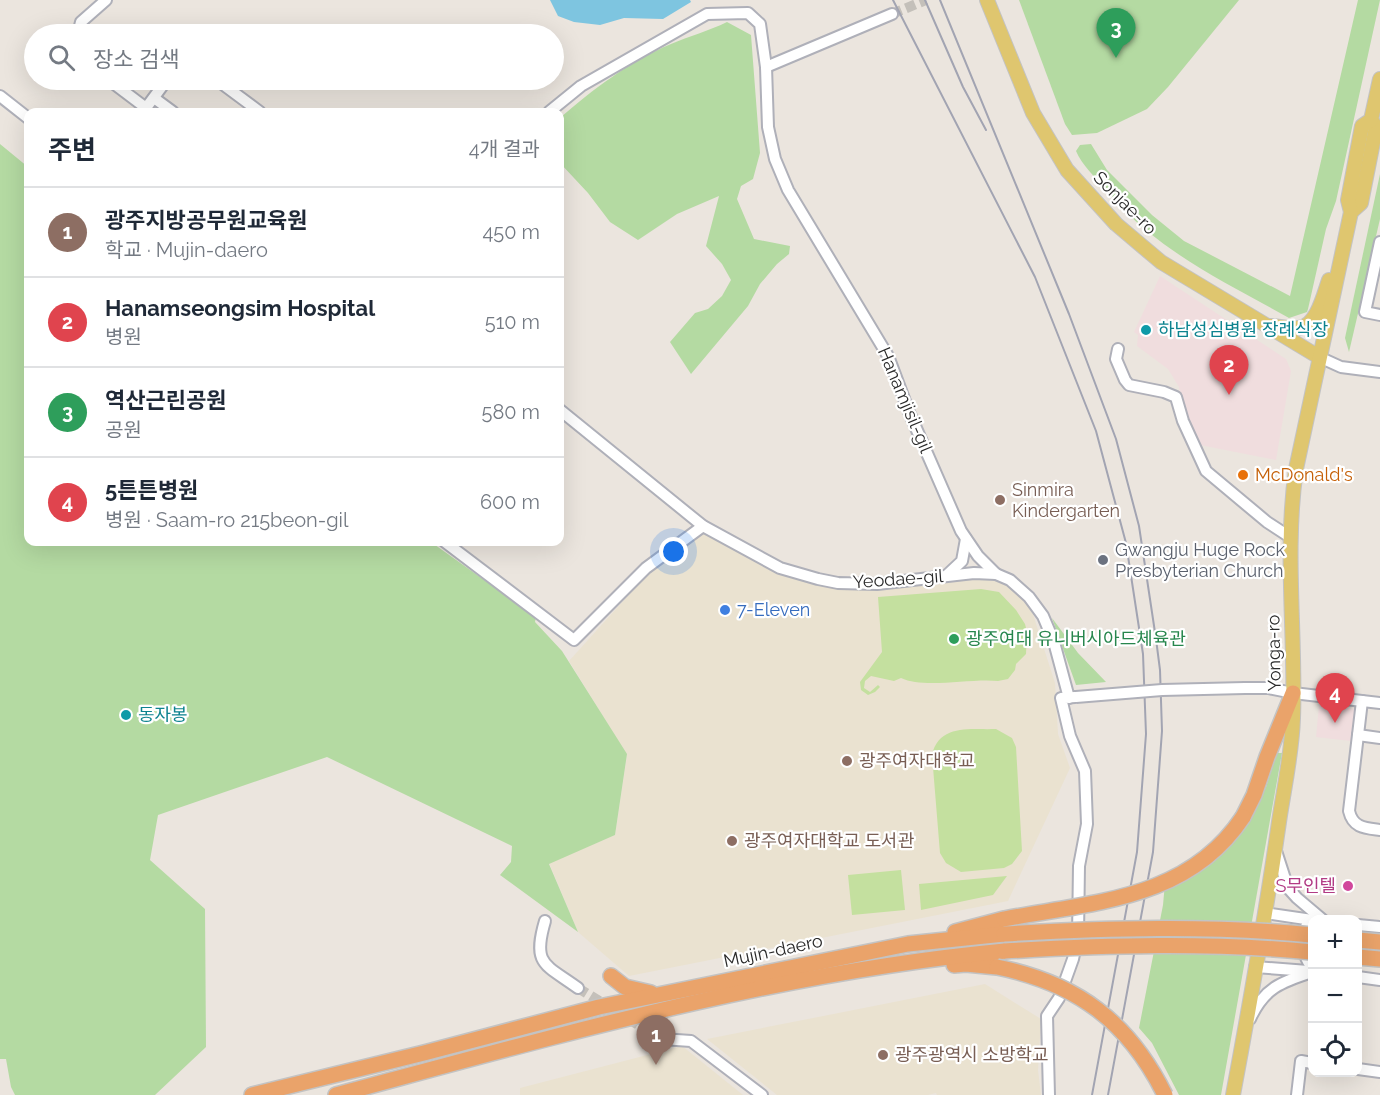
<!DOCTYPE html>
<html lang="ko">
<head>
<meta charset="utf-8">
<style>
	:root { --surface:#fff; --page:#f6f6f7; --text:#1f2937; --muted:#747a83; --line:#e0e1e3; --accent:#111827 }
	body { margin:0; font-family:Raleway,"Noto Sans KR",sans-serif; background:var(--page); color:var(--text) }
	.controls { position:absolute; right:18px; bottom:18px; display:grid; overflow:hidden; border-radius:12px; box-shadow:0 6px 24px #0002 }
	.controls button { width:54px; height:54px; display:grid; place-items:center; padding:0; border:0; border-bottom:2px solid var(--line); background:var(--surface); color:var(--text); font:30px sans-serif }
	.you { position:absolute; left:674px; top:552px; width:21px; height:21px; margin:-15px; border:4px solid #fff; border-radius:50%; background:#1a73e8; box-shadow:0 0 0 9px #1a73e833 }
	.badge { display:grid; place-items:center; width:39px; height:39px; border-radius:50%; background:var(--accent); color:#fff; font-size:20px; font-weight:700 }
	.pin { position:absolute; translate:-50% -50px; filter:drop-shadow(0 2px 3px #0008) }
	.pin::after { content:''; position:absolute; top:32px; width:21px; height:18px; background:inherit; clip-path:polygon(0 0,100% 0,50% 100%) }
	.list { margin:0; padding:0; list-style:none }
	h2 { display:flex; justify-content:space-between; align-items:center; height:78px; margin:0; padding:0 24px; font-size:26px }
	h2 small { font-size:20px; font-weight:400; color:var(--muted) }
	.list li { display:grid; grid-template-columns:39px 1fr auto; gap:18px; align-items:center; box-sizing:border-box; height:90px; padding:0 24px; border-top:2px solid var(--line) }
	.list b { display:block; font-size:22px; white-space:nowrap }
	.list p { margin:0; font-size:20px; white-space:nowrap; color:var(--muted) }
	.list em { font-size:20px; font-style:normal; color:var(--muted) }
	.icon { flex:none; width:33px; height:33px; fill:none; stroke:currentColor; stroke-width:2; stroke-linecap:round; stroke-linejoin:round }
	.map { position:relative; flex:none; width:1380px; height:1095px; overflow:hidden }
	.search { position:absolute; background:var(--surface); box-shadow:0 6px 24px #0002; left:24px; top:24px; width:540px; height:66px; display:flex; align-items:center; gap:15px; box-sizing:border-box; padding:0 21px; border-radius:33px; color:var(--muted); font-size:22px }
	.panel { position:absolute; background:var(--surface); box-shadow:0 6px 24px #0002; left:24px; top:108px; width:540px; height:438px; border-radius:12px }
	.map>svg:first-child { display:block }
	.education { fill:#eae2d0 }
	.medical { fill:#f0ddde }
	.green { fill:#b4daa2 }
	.pitch { fill:#c4e09f }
	.water { fill:#7ec5e0 }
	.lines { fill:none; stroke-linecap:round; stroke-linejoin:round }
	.minor-tunnel { stroke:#c4c0ba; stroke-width:10; stroke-dasharray:10 5; stroke-linecap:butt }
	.minor-casing { stroke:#afb0b9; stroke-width:14 }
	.major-casing { stroke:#c3c3c3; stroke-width:16 }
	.highway-casing { stroke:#c3c3c3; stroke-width:18 }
	.minor { stroke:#fff; stroke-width:10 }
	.major { stroke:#dfc66f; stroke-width:14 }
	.highway { stroke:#eaa36a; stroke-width:15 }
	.rail { stroke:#a2a4b2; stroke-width:2 }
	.minor-bridge-casing { stroke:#afb0b9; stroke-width:14; stroke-linecap:butt }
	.highway-bridge-casing { stroke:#c3c3c3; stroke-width:18; stroke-linecap:butt }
	.minor-bridge { stroke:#fff; stroke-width:10 }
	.highway-bridge { stroke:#eaa36a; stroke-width:15 }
	.culture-dot { fill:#0f9aa8; stroke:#fff; stroke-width:2 }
	.food-dot { fill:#e8710a; stroke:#fff; stroke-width:2 }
	.education-dot { fill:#8d6e63; stroke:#fff; stroke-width:2 }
	.worship-dot { fill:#6b7280; stroke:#fff; stroke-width:2 }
	.shop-dot { fill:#3f7fe0; stroke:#fff; stroke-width:2 }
	.leisure-dot { fill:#2e9e5b; stroke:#fff; stroke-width:2 }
	.hotel-dot { fill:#d1479c; stroke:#fff; stroke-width:2 }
	.labels { text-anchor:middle; stroke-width:4.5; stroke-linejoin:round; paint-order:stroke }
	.street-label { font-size:18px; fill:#2a2a2a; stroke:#fff }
	.culture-label { font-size:18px; fill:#0d838f; stroke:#fff; text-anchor:start }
	.food-label { font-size:18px; fill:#c56008; stroke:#fff; text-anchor:start }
	.education-label { font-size:18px; fill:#785e54; stroke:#fff; text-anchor:start }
	.worship-label { font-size:18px; fill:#5b616d; stroke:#fff; text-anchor:start }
	.shop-label { font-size:18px; fill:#366cbe; stroke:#fff; text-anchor:start }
	.leisure-label { font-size:18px; fill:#27864d; stroke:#fff; text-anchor:start }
	.hotel-label { font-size:18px; fill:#b23c85; stroke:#fff; text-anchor:end }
</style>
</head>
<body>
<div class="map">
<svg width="1380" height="1095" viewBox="0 0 1380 1095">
	<rect width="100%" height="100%" fill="#ebe5de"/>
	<g class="education">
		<polygon points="704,534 777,572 847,588 877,589 988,578 1000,580 1011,587 1031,608 1055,683 1058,734 1070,768 1008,901 629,976 578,932 549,863 615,835 627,755 569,661 652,569"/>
		<polygon points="985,984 1041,1019 1038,1070 1041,1095 937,1095 936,1093 928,1095 777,1095 707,1039"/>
		<polygon points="682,1046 743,1095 520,1095 520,1088"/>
	</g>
	<g class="medical">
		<polygon points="1160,276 1286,359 1291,371 1276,460 1200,445 1180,399 1179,387 1168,369 1137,346 1138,335 1134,332"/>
		<polygon points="1319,705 1355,709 1351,741 1316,737"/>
	</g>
	<g class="green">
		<polygon points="1019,0 1239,0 1168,87 1147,109 1097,133 1072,135 1065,124"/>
		<path d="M1358,0H1380L1336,201L1326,229L1308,309L1307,312L1289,318C1241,291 1191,267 1147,231C1131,218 1118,203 1105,188C1095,177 1082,165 1076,151L1080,145L1091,144L1107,170L1152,215L1184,241L1290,296Z"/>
		<path d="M727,22L751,35L760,153L753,179L741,186L737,199L754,239L790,246L789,254L777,264L760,284L748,306L691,374L670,342L695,313L708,309L722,296L731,280L722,264L706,246L719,196L677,214L638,240L610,222L588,193L560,163V118C592,90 630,61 671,44C689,36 709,31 727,22Z"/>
		<polygon points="0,144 28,167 28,542 431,542 536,617 535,622 562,651 627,754 615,835 549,864 578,932 500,875 511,862 512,846 327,757 158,815 150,860 205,909 206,1047 155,1095 15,1095 11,1087 6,1059 0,1059"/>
		<polygon points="1380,174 1380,219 1349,352 1345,338"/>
		<polygon points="1052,618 1078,653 1106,682 1076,685"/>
		<polygon points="1277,753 1282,753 1221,1095 1179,1095 1152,1043 1139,1028 1163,905 1165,883 1254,807 1266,787"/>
	</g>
	<g class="pitch">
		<path d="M981,589L999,592L1016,610L1025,624L1027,632L1026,654L1016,664L1015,670L1008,679L998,681C971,678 924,689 901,678L894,681L871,676L865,681L864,688L870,692L878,685L880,687L875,692L868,695L861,690L860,682L882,652L878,597Z"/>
		<path d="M996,729L1012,738L1016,747L1022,851L1012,864L1004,868L961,872L946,863L940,853L932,755C939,724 970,730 996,729Z"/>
		<polygon points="901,870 905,910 852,915 848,875"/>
		<polygon points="1007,876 993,895 921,910 919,884"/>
	</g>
	<polygon class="water" points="550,0 690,0 691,2 663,19 624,18 600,25 574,22 558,16"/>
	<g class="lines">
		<g class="minor-tunnel">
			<polyline points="892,14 926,0"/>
			<polyline points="578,988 653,1034"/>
		</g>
		<g class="minor-casing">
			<g id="minor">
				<polyline points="78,34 81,22 106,0"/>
				<polyline points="766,67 892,14"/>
				<polyline points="109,80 146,108"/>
				<polyline points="217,80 260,112"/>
				<polyline points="0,96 28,118"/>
				<polyline points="154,98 173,112"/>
				<polyline points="143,112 163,85 172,80"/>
				<polyline points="549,112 581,86 707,14 748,13 760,24 766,67 768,127 775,159 788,190 888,356 909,412 961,531 978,556 996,574"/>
				<polyline points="1380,242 1365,312 1380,315"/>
				<polyline points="1118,349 1116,359 1125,380 1129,385 1164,392 1176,397 1183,421 1206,471 1267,522 1290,537"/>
				<polyline points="1319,357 1341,367 1380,372"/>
				<polyline points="560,410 703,526 780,568 818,579 838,583 877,584 974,573 996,574 1010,580 1029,597 1043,616 1054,642 1069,698"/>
				<polyline points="445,542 574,640 646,568 703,526"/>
				<polyline points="946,576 962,561 966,539"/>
				<polyline points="1245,688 1268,688 1293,693 1380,703"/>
				<path d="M1362,701L1349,811C1353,828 1365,828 1380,830"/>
				<polyline points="1358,735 1380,738"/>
				<polyline points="1276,851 1288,888 1297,898 1323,920"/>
				<polyline points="1265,913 1312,920"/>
				<path d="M545,921C532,965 545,964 578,988"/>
				<path d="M1312,923H1308C1298,939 1302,954 1312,968"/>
				<polyline points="1358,925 1380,927"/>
				<polyline points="1255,967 1308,971"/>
				<polyline points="1358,977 1380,980"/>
				<path d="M1250,1019C1264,988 1281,982 1312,972"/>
				<polyline points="653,1034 662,1039 691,1041 762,1095"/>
				<polyline points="1358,1069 1380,1072"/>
				<polyline points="1049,1095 1047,1016 1059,998 1073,959 1078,935 1079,866 1087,824 1085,771 1070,736 1061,698 1075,697"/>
				<polyline points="1297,1095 1301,1061 1312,1063"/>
			</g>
		</g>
		<g class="major-casing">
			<g id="major">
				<polyline points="987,0 1033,113 1067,170 1116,224 1161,262 1319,357"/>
				<polyline points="1351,212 1361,203 1376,127 1371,120"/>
				<path d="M1270,326C1279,326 1290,329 1299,328C1317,326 1324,294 1329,280"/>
				<path d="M1233,1095C1250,1004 1266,913 1279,822C1284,788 1292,753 1293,718C1296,635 1284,552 1296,469L1351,212L1348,200L1362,126L1371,120L1380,79"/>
			</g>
		</g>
		<g class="highway-casing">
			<g id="highway">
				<polyline points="1243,817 1254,795 1267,757 1293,693"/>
				<polyline points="955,932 1004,919"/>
				<polyline points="1358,940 1380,942"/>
				<polyline points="1358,957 1380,959"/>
				<polyline points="954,965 966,964 997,967"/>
				<polyline points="611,976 625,987 651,993"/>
				<polyline points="252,1095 424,1053 599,1007 908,944 1004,934"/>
				<path d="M336,1095C556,1036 777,972 1005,951"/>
			</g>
		</g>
		<use href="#minor" class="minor"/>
		<use href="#major" class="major"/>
		<use href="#highway" class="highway"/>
		<g class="rail">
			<polyline points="893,0 1035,277 1096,431 1126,543 1143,654 1146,734 1137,852 1092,1095"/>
			<polyline points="925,0 963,87 986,130"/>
			<polyline points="940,0 1069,314 1116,439 1139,526 1156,639 1160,670 1162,731 1153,852 1108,1095"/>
		</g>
		<g class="minor-bridge-casing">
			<polyline id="minor-bridge" points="1076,697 1162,690 1245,688"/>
		</g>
		<g class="highway-bridge-casing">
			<g id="highway-bridge">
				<path d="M1004,919C1093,902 1188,900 1243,817"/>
				<path d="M1004,934C1107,928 1209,925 1312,935"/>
				<path d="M1005,951C1108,945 1209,942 1312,952"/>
				<path d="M997,967C1077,983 1129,1022 1165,1095"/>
			</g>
		</g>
		<use href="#minor-bridge" class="minor-bridge"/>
		<use href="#highway-bridge" class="highway-bridge"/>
	</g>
	<g class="culture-dot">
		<circle cx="1146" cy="330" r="6"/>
		<circle cx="126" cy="715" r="6"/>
	</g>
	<circle class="food-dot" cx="1243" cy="475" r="6"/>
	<g class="education-dot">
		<circle cx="1000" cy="500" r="6"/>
		<circle cx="847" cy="761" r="6"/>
		<circle cx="732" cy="841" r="6"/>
		<circle cx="883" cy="1055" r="6"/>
	</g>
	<circle class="worship-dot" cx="1103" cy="560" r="6"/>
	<circle class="shop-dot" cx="725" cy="610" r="6"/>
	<circle class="leisure-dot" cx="954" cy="639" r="6"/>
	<circle class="hotel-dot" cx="1348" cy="886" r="6"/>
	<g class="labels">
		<g class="street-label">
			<text transform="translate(1125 203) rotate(45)" y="6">Sonjae-ro</text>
			<text transform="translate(905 400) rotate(67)" y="6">Hanamjisil-gil</text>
			<text transform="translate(898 579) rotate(-4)" y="6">Yeodae-gil</text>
			<text transform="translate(1274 653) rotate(-91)" y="6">Yonga-ro</text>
			<text transform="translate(773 951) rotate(-12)" y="6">Mujin-daero</text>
		</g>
		<g class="culture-label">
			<text x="1158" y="336">하남성심병원 장례식장</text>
			<text x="138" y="721">동자봉</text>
		</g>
		<g class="food-label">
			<text x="1255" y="481">McDonald's</text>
		</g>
		<g class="education-label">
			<text x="1012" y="496">Sinmira<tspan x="1012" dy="21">Kindergarten</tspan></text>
			<text x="859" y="767">광주여자대학교</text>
			<text x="744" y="847">광주여자대학교 도서관</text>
			<text x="895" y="1061">광주광역시 소방학교</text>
		</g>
		<g class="worship-label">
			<text x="1115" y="556">Gwangju Huge Rock<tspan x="1115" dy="21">Presbyterian Church</tspan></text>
		</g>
		<g class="shop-label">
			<text x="737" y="616">7-Eleven</text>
		</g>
		<g class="leisure-label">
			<text x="966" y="645">광주여대 유니버시아드체육관</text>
		</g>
		<g class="hotel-label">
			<text x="1336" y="892">S무인텔</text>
		</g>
	</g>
</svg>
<div class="controls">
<button>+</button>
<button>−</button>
<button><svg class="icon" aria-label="locate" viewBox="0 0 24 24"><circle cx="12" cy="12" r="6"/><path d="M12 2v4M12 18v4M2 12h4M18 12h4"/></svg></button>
</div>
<div class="you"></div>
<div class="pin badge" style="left:656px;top:1065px;background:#8d6e63">1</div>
<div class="pin badge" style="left:1229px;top:395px;background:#e0444e">2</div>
<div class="pin badge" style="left:1116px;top:58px;background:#2e9e5b">3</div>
<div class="pin badge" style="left:1335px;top:723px;background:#e0444e">4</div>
<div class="search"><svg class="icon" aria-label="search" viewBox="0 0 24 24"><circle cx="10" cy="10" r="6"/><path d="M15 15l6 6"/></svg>장소 검색</div>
<section class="panel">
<h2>주변<small>4개 결과</small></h2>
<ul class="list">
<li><span class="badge" style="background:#8d6e63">1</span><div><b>광주지방공무원교육원</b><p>학교 · Mujin-daero</p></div><em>450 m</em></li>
<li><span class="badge" style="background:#e0444e">2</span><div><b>Hanamseongsim Hospital</b><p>병원</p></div><em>510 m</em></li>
<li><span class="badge" style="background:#2e9e5b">3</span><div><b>역산근린공원</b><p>공원</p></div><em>580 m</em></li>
<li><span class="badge" style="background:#e0444e">4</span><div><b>5튼튼병원</b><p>병원 · Saam-ro 215beon-gil</p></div><em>600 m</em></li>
</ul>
</section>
</div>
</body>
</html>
